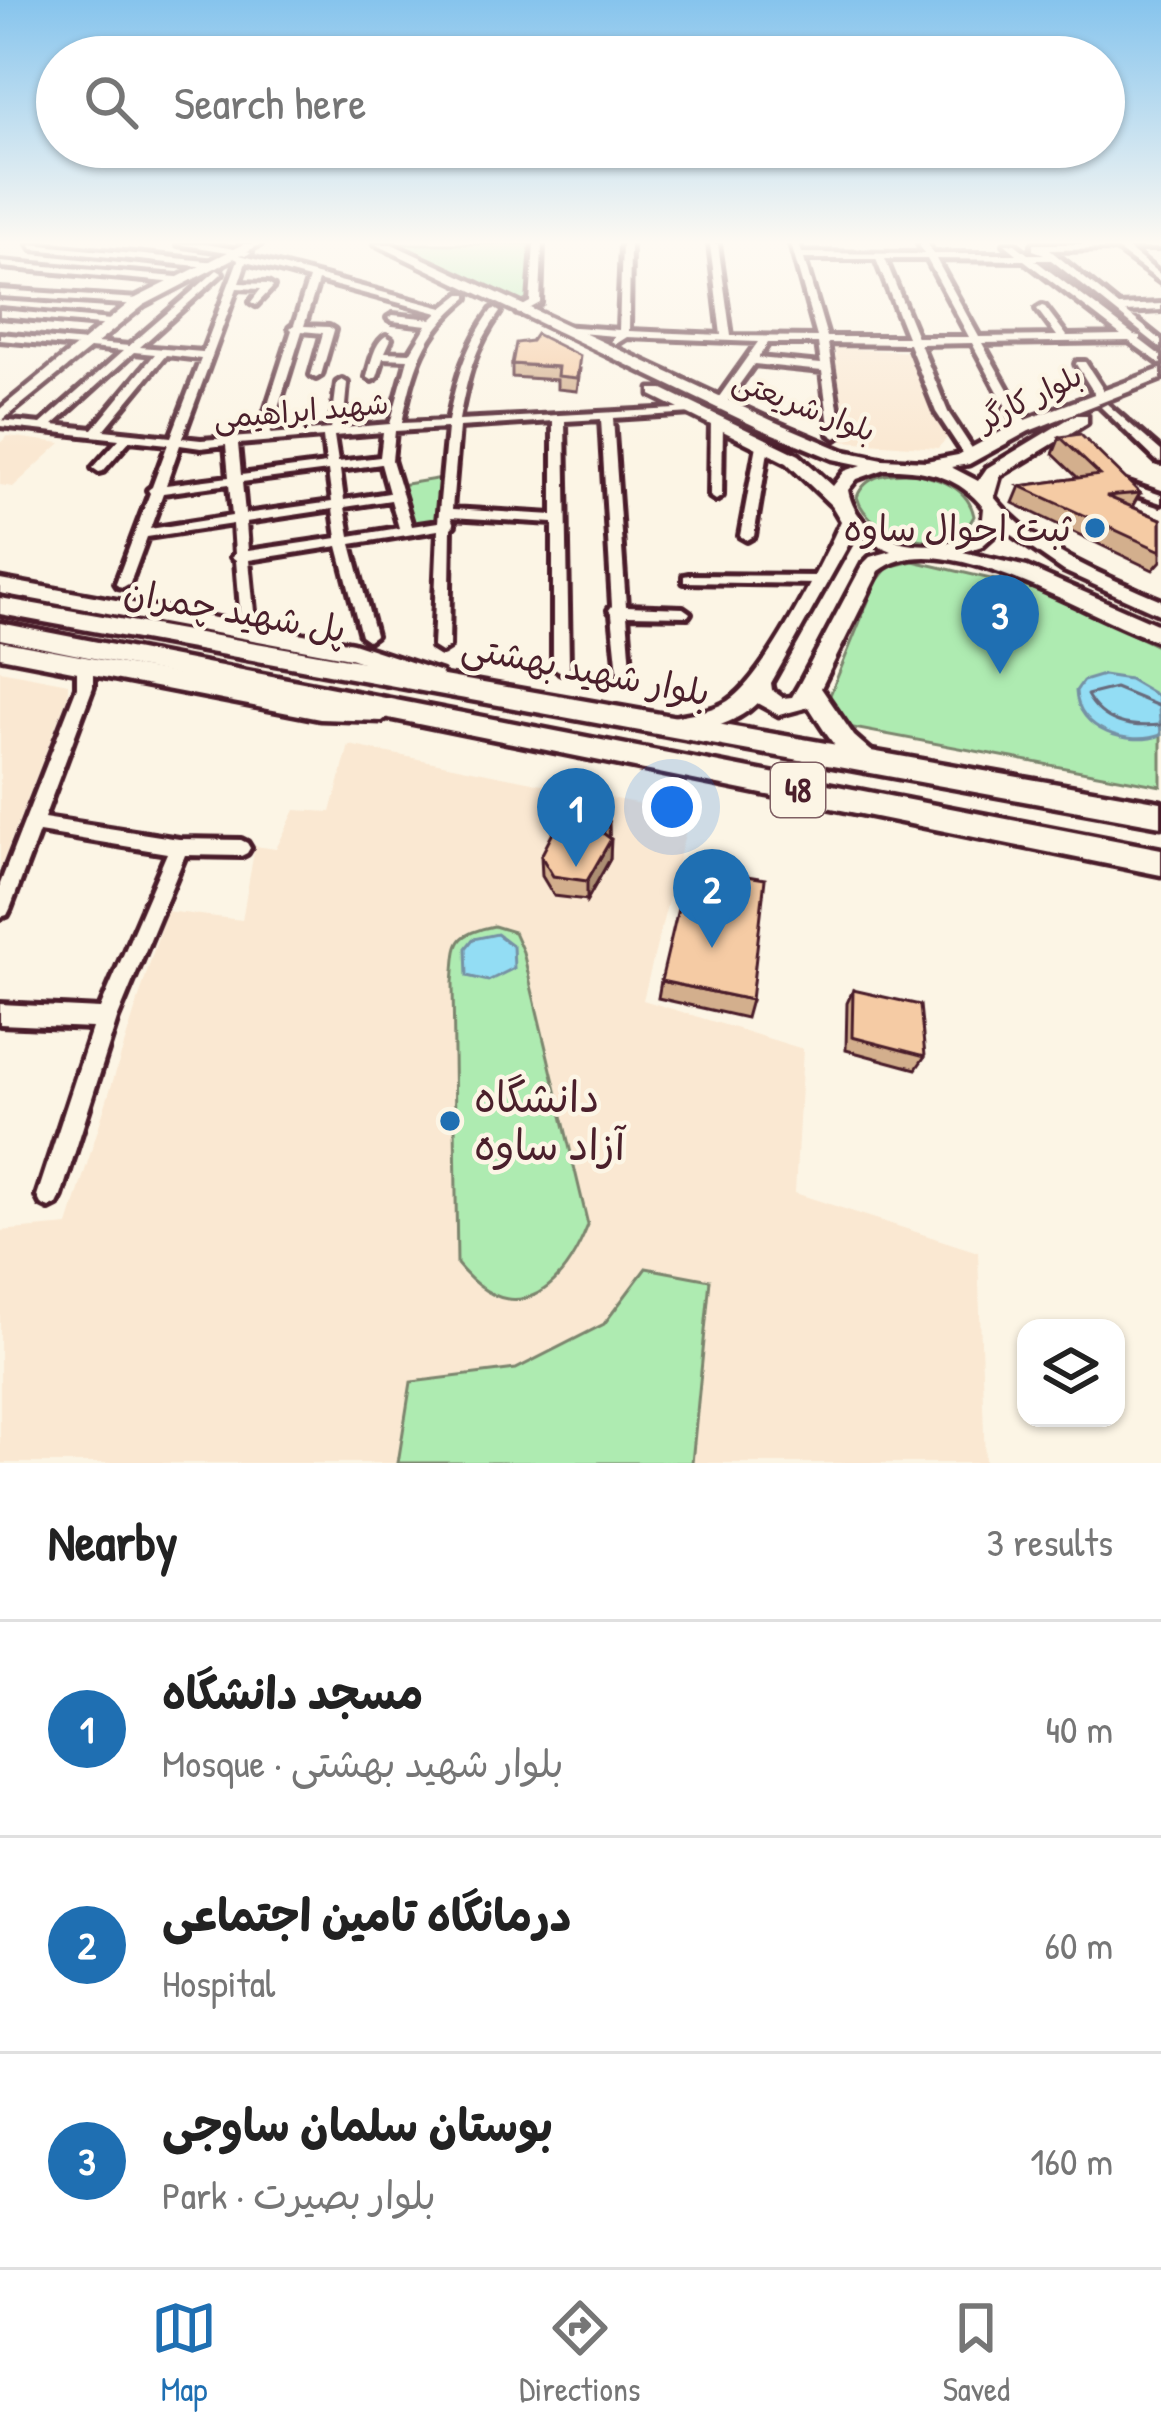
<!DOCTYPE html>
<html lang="en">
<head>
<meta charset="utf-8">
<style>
	:root { --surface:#fff; --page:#f2f2f2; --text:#222; --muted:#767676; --line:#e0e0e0; --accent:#1f6fb2 }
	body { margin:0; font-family:"Patrick Hand","Playpen Sans Arabic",sans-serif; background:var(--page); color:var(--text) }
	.controls { position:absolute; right:36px; bottom:36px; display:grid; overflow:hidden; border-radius:24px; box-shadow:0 3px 9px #0004 }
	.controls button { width:108px; height:108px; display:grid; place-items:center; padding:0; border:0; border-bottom:3px solid var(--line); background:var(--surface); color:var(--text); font:60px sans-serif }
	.you { position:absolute; left:672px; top:807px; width:42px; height:42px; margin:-30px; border:9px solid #fff; border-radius:50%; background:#1a73e8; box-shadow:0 0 0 18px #1a73e833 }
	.badge { display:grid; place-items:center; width:78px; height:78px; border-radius:50%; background:var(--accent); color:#fff; font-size:39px; font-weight:700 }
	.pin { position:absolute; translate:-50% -99px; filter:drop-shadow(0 3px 6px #0008) }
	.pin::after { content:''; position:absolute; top:63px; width:42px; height:36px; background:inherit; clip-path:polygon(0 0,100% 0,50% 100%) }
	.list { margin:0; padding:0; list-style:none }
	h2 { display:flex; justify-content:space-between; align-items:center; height:156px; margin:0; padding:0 48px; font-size:51px }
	h2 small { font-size:39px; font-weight:400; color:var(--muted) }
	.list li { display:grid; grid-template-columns:78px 1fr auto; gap:36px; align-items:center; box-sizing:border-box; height:216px; padding:0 48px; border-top:3px solid var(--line) }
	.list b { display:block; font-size:45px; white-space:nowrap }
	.list p { margin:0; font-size:39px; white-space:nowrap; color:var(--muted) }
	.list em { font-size:39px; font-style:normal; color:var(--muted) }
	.icon { flex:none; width:66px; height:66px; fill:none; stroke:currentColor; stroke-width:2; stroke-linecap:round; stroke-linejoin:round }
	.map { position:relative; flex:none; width:1161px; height:1463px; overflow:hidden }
	.search { position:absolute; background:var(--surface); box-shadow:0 3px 9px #0004; left:36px; right:36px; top:36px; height:132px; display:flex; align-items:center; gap:30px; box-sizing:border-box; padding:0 42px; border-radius:66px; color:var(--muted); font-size:45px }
	.sheet { height:804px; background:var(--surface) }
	nav { display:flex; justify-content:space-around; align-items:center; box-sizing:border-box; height:168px; border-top:3px solid var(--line); background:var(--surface); font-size:33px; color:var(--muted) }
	nav a { display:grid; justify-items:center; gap:6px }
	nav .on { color:var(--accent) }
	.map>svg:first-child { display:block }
	.built { fill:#fae8d2 }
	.green { fill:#aeebb1; stroke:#7c856e; stroke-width:3 }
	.water { fill:#93ddf4; stroke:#7691a4; stroke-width:3 }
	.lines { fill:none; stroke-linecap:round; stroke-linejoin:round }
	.shore { stroke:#676b7b; stroke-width:3 }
	.street-casing { stroke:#4a1f2b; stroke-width:10 }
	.secondary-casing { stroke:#4a1f2b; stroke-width:9 }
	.primary-casing { stroke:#4a1f2b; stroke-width:9 }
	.street { fill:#fcf5e5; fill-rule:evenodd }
	.secondary { fill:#fcf5e5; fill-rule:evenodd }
	.primary { fill:#fcf5e5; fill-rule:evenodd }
	.wall { fill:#d3af8d; stroke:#4a1f2b; stroke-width:3 }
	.shaded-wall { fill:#ac8e73; stroke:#4a1f2b; stroke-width:3 }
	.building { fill:#f5cba4; stroke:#4a1f2b; stroke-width:3 }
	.poi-dot { fill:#1f6fb2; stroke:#fcf5e5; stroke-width:4.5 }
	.labels { text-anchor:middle; stroke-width:9; stroke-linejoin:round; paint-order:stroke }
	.far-street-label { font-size:30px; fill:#4a1f2b; stroke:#fcf5e5 }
	.shield { fill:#fcf5e5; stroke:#7f5f63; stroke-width:3 }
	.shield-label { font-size:33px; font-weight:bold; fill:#4a1f2b }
	.poi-label { font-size:36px; fill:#4a1f2b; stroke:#fcf5e5; text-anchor:end }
	.street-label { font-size:36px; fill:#4a1f2b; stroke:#fcf5e5 }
	.near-poi-label { font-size:42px; fill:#4a1f2b; stroke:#fcf5e5; text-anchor:start }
</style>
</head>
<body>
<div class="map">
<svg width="1161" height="1463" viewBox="0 0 1161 1463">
	<rect width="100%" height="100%" fill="#fcf5e5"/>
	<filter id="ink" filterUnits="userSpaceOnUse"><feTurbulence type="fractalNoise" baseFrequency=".00833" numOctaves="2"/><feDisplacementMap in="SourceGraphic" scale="24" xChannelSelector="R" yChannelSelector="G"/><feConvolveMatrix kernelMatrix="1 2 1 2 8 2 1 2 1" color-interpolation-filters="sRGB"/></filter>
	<g filter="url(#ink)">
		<g class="built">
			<polygon points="835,348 913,352 947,438 938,448 842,441"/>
			<polygon points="8,436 61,443 13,487 0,485 0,443"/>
			<polygon points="0,670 68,683 68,695 0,869"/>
			<polygon points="349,745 690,814 643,1000 803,1049 795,1193 978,1252 985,1463 0,1463 0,1231 68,1225 166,911 242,920 255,846 276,849 295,810 331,812"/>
		</g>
		<g class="green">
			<polygon points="397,244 529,244 531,302 518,305"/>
			<path d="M914,473C941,479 968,487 974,516C955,559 868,539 857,497C866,473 891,473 914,473Z"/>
			<polygon points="442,478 440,523 412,527 400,485"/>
			<polygon points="913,561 1043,591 1161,648 1161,786 848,727 828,700 876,582 888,567"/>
			<path d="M494,926L514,932L523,952L588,1225C561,1293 513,1332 457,1264L453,982C457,943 451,935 494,926Z"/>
			<polygon points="646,1268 710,1280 692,1463 398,1463 411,1382 516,1369 604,1324"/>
		</g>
		<g class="water">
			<path d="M1103,675L1129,679L1158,696L1161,735C1129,747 1077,730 1076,691L1083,681Z"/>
			<polygon points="497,934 513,946 514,968 488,981 467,976 466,948 473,939"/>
		</g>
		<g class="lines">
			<path class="shore" d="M1161,707L1115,688L1087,695C1103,724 1130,728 1161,725"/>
			<g class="street-casing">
				<g id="street">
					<polygon points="30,244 217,262 222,265 217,268 33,249"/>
					<polygon points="178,244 206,244 251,252 247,255"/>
					<polygon points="534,244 542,244 540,303 520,314 517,313 517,309 530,302"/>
					<path d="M622,244H630L629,331L721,335L710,244H718L731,336L817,337L791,244H799L802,253L924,254L919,244H928L933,254H1017L1005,244H1015L1028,254H1044L1033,250V244H1161V248H1127L1161,275V282L1116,249L1050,250L1119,306L1161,304V310L1126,312L1161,340V348L1051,260H1035L1134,335L1140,336V340L1161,356V364L1129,341L982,343L1029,427L1023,430L1017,427L972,343L920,344L948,412L977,456L971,460L967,459L936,412L909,344L828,343L842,434L836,438L830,434L822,371L754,364L724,406H716L714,404L758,342L627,337L616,344L611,341L615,336L556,331L555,329L560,326L619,330ZM804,259H876L907,337H827ZM885,259H927L969,337H917ZM936,259L1024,260L1121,335L1067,336L1045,307L1042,306L1037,309L1057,336L979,337ZM768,343H818L821,364L758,358Z"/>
					<path d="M236,254L443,308L461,294H467V298C422,334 414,368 402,423L448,421C457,377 465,347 492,310L495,309L500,312C473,350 468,375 459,420L696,408L698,410L692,413L613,418L626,606L683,608L690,613L688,616L627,615L631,668L628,672H618L612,614L609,610L612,606L601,419L565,421L569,667L566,671L561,672L553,667V523L451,517L454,525L451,528L449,647L441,652L433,647L438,530L351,544L375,635L368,640L361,635L338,546L249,560L255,622L248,627L241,622L236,560L232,557L235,554L233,524L147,537L130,583L123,587L118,586L116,583L150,493L148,490L152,487L168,444L130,440L103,471L99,472L93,468L119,439L0,426V420L41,424L123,351L0,340V334L129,346L217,270L222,273L220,275L140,347L203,352L238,260L232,257ZM246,262L309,279L294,325L290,328L292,330L258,436L201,440L182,438L237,288L261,289L251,302L256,305L273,287L268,284L239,283ZM318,281L438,313L432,319L393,315L388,318L393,321L427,325L410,353L385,352L391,339L386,336C374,343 371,364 367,377L372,380L377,377L383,358L408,359L390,424L343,428L347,383L342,380L337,383L331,429L270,434L302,331L323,333L311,375L316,378L321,375L334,330L329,327L304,326ZM134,352L155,354L93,429L53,425ZM166,355L201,359L171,437L104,430ZM553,421V515L452,509L459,427ZM447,428L438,522L412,526L392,460L395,431ZM383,432L380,457L338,462L334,436ZM323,437L326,464L241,475L238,444ZM180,445L201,448L226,445L229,477L166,485ZM381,464L389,493L344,500L340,470ZM328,471L332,502L245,514L242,482ZM229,484L232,516L150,529L163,493ZM391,500L399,528L350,536L345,507ZM333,509L337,538L248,551L246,522Z"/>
					<polygon points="0,262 177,277 182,280 177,283 2,267"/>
					<polygon points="0,290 139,299 144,302 139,305 0,296"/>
					<polygon points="0,310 111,320 116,323 111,326 0,316"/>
					<polygon points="1077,362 1085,362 1106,394 1104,396 1096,396 1076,364"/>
					<polygon points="1107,404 1161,451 1161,462 1157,461 1103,409 1101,407"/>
					<polygon points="717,419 723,422 722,496 716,500 710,496 711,422"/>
					<polygon points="763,441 769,445 754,536 747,540 740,536 757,445"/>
					<polygon points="1123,482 1161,495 1161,503 1119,489 1119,483"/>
					<polygon points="689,575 818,576 825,580 818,584 684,582 684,576"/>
					<polygon points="85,660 93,665 93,687 44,818 179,839 241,840 247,843 250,848 247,853 241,856 185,855 117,1019 61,1196 57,1204 49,1208 41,1204 37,1196 92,1028 0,1024 0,1004 100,1009 167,853 39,832 10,909 7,915 0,917 0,884 77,687 77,665"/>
				</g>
			</g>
			<g class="secondary-casing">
				<g id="secondary">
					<polygon points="244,244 261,244 144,305 0,422 0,409 134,299"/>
					<path d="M375,244H392L773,421L844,451L883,459L926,461L958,455L1017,423L1161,369V379L1029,431L969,464L951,467L978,481L987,468L1075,415H1087V423L1000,476L994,497C1036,550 1101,574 1161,600V615L1064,571L1002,528L982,546L963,552L1027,567L1161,626V642C1093,622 942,520 879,571L821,688L854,736L886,764L883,771C850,779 825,731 809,707L779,715L757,703C737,723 694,738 666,731L662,725L666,719C686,713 709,713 728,701C765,678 822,563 841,521L832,506L787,463L651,395V389H663L799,455L833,486L845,471L862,465L833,459L761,429ZM885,469C924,468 959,476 984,508L982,528C939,558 859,549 848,490L857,479ZM854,535L892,551L870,557L863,564L799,685L792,697L783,698L772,690L771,683Z"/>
					<polygon points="0,579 353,643 441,672 444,678 433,686 350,658 0,593"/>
					<polygon points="0,641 320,701 382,703 394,712 382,721 320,719 0,657"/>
				</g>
			</g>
			<g class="primary-casing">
				<g id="primary">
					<polygon points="0,598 1161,802 1161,826 0,614"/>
					<polygon points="0,623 1161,849 1161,875 0,639"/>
				</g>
			</g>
			<use href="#street" class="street"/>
			<use href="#secondary" class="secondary"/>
			<use href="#primary" class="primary"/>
		</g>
		<g class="wall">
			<polygon points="512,364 580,369 577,391 557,389 557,380 512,377"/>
			<polygon points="1060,437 1140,493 1132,507 1161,519 1161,561 1153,570 1013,503 1020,486 1078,478 1053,454"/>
			<polygon points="609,822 610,859 587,900 554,896 542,876 541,856"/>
			<polygon points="661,981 751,1000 746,1018 658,998"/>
			<polygon points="853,990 925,1056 916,1069 846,1050 847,1003"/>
		</g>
		<polygon class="shaded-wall" points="611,839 610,859 587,900 587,881"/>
		<g class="building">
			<polygon points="536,334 580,356 577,378 557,376 558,367 512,364 516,343 531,341"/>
			<polygon points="1080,434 1140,493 1106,496 1161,519 1161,551 1020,486 1100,475 1060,437"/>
			<polygon points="576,817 609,822 603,833 611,839 587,881 553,876 541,856 559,821 572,825"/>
			<polygon points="688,866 765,879 751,1000 661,981"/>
			<polygon points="853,990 920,1005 925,1056 852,1037"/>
		</g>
	</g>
	<linearGradient id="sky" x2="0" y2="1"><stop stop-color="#86c4ed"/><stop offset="0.54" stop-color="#fefaf3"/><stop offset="1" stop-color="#fefaf3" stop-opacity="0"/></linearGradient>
	<rect width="1161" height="449" fill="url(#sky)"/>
	<g class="poi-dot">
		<circle cx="1095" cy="528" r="12"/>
		<circle cx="450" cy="1121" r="12"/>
	</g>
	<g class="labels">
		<g class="far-street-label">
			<text transform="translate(1030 398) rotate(-26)" y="10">بلوار کارگر</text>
			<text transform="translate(804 406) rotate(21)" y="10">بلوار شریعتی</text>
			<text transform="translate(301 411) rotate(-5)" y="10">شهید ابراهیمی</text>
		</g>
		<rect class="shield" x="771" y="763" width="54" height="54" rx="9"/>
		<g class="shield-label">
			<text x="798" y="802">48</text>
		</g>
		<g class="poi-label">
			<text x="1071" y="541">ثبت احوال ساوه</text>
		</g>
		<g class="street-label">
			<text transform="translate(235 610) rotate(10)" y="13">پل شهید چمران</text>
			<text transform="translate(586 669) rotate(11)" y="13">بلوار شهید بهشتی</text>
		</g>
		<g class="near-poi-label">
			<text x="474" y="1112">دانشگاه<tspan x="474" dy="48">آزاد ساوه</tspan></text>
		</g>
	</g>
</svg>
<div class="controls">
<button><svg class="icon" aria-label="layers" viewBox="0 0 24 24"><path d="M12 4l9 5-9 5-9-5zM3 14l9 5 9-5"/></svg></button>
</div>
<div class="you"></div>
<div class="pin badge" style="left:576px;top:867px">1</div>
<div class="pin badge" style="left:712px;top:948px">2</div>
<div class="pin badge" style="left:1000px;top:674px">3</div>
<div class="search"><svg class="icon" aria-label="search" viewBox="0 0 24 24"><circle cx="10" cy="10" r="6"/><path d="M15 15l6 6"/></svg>Search here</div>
</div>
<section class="sheet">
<h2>Nearby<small>3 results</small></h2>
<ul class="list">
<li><span class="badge">1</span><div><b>مسجد دانشگاه</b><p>Mosque · بلوار شهید بهشتی</p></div><em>40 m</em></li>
<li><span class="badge">2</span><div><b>درمانگاه تامین اجتماعی</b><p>Hospital</p></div><em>60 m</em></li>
<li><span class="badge">3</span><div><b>بوستان سلمان ساوجی</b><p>Park · بلوار بصیرت</p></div><em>160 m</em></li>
</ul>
</section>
<nav>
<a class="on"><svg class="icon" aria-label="map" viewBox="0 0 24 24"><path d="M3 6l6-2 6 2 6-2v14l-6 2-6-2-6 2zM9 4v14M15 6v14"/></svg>Map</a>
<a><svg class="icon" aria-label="directions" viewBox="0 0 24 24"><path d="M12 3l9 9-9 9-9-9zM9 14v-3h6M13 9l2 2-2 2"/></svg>Directions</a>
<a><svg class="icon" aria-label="saved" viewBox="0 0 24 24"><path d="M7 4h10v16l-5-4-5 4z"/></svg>Saved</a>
</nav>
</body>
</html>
